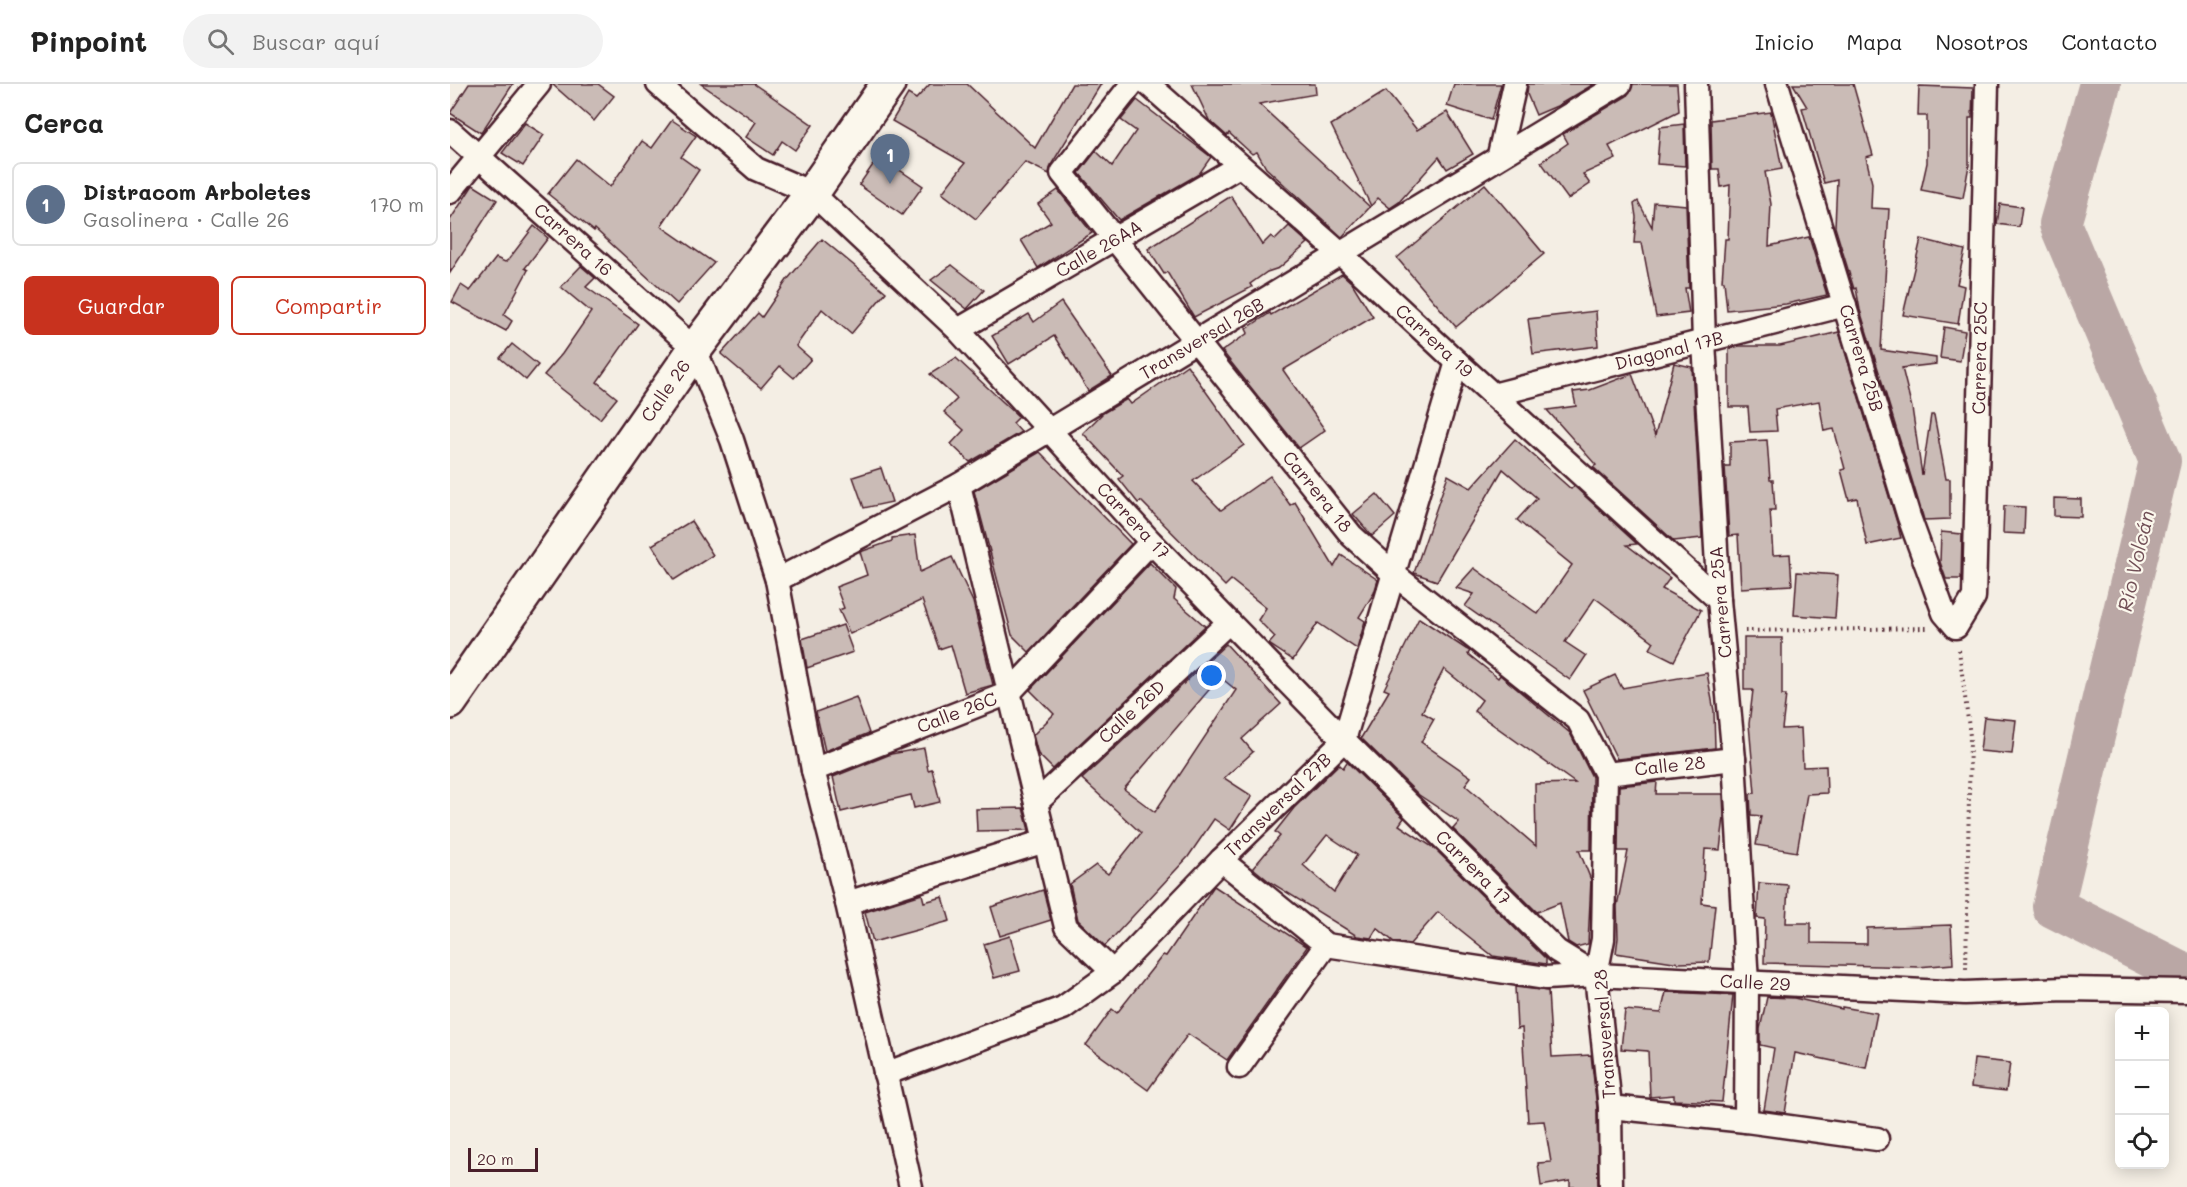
<!DOCTYPE html>
<html lang="es">
<head>
<meta charset="utf-8">
<style>
	:root { --surface:#fff; --page:#f2f2f2; --text:#222; --muted:#767676; --line:#e0e0e0; --accent:#c8321e }
	body { margin:0; font-family:Mali,sans-serif; background:var(--page); color:var(--text) }
	.controls { position:absolute; right:18px; bottom:18px; display:grid; overflow:hidden; border-radius:9px; box-shadow:0 3px 15px #0003 }
	.controls button { width:54px; height:54px; display:grid; place-items:center; padding:0; border:0; border-bottom:2px solid var(--line); background:var(--surface); color:var(--text); font:30px sans-serif }
	.scale { position:absolute; left:18px; bottom:15px; width:70px; box-sizing:border-box; padding-left:6px; border:3px solid #4a1f2b; border-top:0; font-size:16px; line-height:21px; white-space:nowrap; color:#4a1f2b; -webkit-text-stroke:4px #fbf7ec; paint-order:stroke }
	.you { position:absolute; left:762px; top:592px; width:21px; height:21px; margin:-15px; border:4px solid #fff; border-radius:50%; background:#1a73e8; box-shadow:0 0 0 9px #1a73e833 }
	.badge { display:grid; place-items:center; width:39px; height:39px; border-radius:50%; background:var(--accent); color:#fff; font-size:20px; font-weight:700 }
	.pin { position:absolute; translate:-50% -50px; filter:drop-shadow(0 2px 3px #0008) }
	.pin::after { content:''; position:absolute; top:32px; width:21px; height:18px; background:inherit; clip-path:polygon(0 0,100% 0,50% 100%) }
	.list { margin:0; padding:0; list-style:none }
	h2 { display:flex; justify-content:space-between; align-items:center; height:78px; margin:0; padding:0 24px; font-size:26px }
	h2 small { font-size:20px; font-weight:400; color:var(--muted) }
	.list li { display:grid; grid-template-columns:39px 1fr auto; gap:18px; align-items:center; box-sizing:border-box; height:84px; margin:0 12px 12px; padding:0 12px; border:2px solid var(--line); border-radius:9px }
	.list b { display:block; font-size:22px; white-space:nowrap }
	.list p { margin:0; font-size:20px; white-space:nowrap; color:var(--muted) }
	.list em { font-size:20px; font-style:normal; color:var(--muted) }
	.actions { display:flex; gap:12px; padding:18px 24px }
	.actions a { flex:1; padding:14px 0; border:2px solid var(--accent); border-radius:9px; text-align:center; font-size:21px; color:var(--accent) }
	.actions .main { background:var(--accent); color:#fff }
	.icon { flex:none; width:33px; height:33px; fill:none; stroke:currentColor; stroke-width:2; stroke-linecap:round; stroke-linejoin:round }
	.map { position:relative; flex:none; width:1737px; height:1103px; overflow:hidden }
	header { display:flex; align-items:center; gap:36px; box-sizing:border-box; height:84px; padding:0 30px; background:var(--surface); border-bottom:2px solid var(--line) }
	header strong { font-size:28px }
	nav { display:flex; gap:33px; margin-inline-start:auto; font-size:21px }
	.search { width:420px; height:54px; background:var(--page); display:flex; align-items:center; gap:15px; box-sizing:border-box; padding:0 21px; border-radius:33px; color:var(--muted); font-size:22px }
	main { display:flex }
	aside { flex:1; background:var(--surface) }
	.map>svg:first-child { display:block }
	.lines { fill:none; stroke-linecap:round; stroke-linejoin:round }
	.river { stroke:#baa7a5; stroke-width:42 }
	.building { fill:#cabbb6; stroke:#4a1f2b; stroke-width:1.5; fill-rule:evenodd }
	.street-casing { stroke:#4a1f2b; stroke-width:27 }
	.secondary-casing { stroke:#4a1f2b; stroke-width:38 }
	.path { stroke:#4a1f2b; stroke-width:4; stroke-dasharray:1.5 4.5; stroke-linecap:butt }
	.street { stroke:#fbf7ec; stroke-width:22 }
	.secondary { stroke:#fbf7ec; stroke-width:33 }
	.labels { text-anchor:middle; stroke-width:4.5; stroke-linejoin:round; paint-order:stroke }
	.street-label { font-size:18px; fill:#4a1f2b; stroke:#fbf7ec }
	.water-label { font-size:20px; font-style:italic; fill:#714f56; stroke:#fbf7ec }
</style>
</head>
<body>
<header>
<strong>Pinpoint</strong>
<div class="search"><svg class="icon" aria-label="search" viewBox="0 0 24 24"><circle cx="10" cy="10" r="6"/><path d="M15 15l6 6"/></svg>Buscar aquí</div>
<nav><a>Inicio</a><a>Mapa</a><a>Nosotros</a><a>Contacto</a></nav>
</header>
<main>
<aside>
<h2>Cerca<small></small></h2>
<ul class="list">
<li><span class="badge" style="background:#5c6f8a">1</span><div><b>Distracom Arboletes</b><p>Gasolinera · Calle 26</p></div><em>170 m</em></li>
</ul>
<div class="actions"><a class="main">Guardar</a><a>Compartir</a></div>
</aside>
<div class="map">
<svg width="1737" height="1103" viewBox="0 0 1737 1103">
	<rect width="100%" height="100%" fill="#f4eee4"/>
	<filter id="ink" filterUnits="userSpaceOnUse"><feTurbulence type="fractalNoise" baseFrequency=".0167" numOctaves="2"/><feDisplacementMap in="SourceGraphic" scale="12" xChannelSelector="R" yChannelSelector="G"/><feConvolveMatrix kernelMatrix="1 2 1 2 8 2 1 2 1" color-interpolation-filters="sRGB"/></filter>
	<g filter="url(#ink)">
		<g class="lines">
			<polyline class="river" points="1650,0 1610,140 1710,377 1603,823 1737,891"/>
		</g>
		<g class="building">
			<polygon points="19,0 63,0 31,49 0,29"/>
			<polygon points="102,0 148,0 164,12 144,37"/>
			<polygon points="251,0 304,0 363,41 345,66 332,57 323,71 296,53 306,38"/>
			<polygon points="480,0 517,0 585,64 622,0 651,0 601,81 599,90 575,78 526,135 492,109 515,79 442,37 458,10 466,15"/>
			<polygon points="742,0 865,0 866,10 809,20 920,123 892,153 816,84 807,68 802,70 779,49 777,52 759,36"/>
			<polygon points="1004,0 1051,0 1041,36 997,22"/>
			<polygon points="1078,0 1144,0 1107,22 1086,31 1077,10"/>
			<polygon points="1183,0 1227,0 1229,27 1159,62 1166,75 1133,90 1140,100 1118,115 1091,78 1118,59 1113,50 1177,12"/>
			<polygon points="1343,0 1403,0 1423,71 1416,73 1422,99 1421,124 1439,125 1431,266 1486,274 1486,280 1452,284 1462,324 1472,391 1481,331 1484,331 1496,395 1500,395 1500,435 1474,436 1472,429 1410,226 1406,204 1404,205 1385,143 1387,96 1374,99 1352,24 1357,23"/>
			<polygon points="1469,2 1523,4 1522,34 1519,34 1519,81 1513,114 1471,106 1477,79 1477,32 1468,32"/>
			<polygon points="936,7 967,46 997,28 1023,70 997,85 989,73 949,118 940,124 928,114 921,122 881,41"/>
			<polygon points="687,16 761,73 749,90 669,136 629,89 646,67 662,82 686,47 671,36"/>
			<polygon points="1321,28 1332,85 1315,88 1321,120 1319,162 1359,153 1377,211 1336,220 1277,226 1274,197 1272,197 1275,155 1278,155 1280,101 1271,103 1269,85 1262,85 1261,36"/>
			<polygon points="222,36 246,52 231,73 249,86 211,142 264,179 227,220 145,145 144,147 98,110 126,75 160,103 192,57 202,64"/>
			<polygon points="75,39 94,51 73,82 52,69"/>
			<polygon points="1234,40 1235,82 1207,80 1210,43"/>
			<polygon points="429,72 473,102 452,131 409,101"/>
			<polygon points="1035,100 1094,170 1006,243 947,174"/>
			<polygon points="23,101 47,116 0,189 0,136"/>
			<polygon points="608,106 642,149 588,184 571,156 601,138 588,120"/>
			<polygon points="781,112 812,161 821,152 825,156 839,142 858,159 829,184 817,188 800,200 802,203 744,233 717,188 714,190 698,165"/>
			<polygon points="1188,117 1202,143 1204,118 1236,121 1239,204 1235,204 1239,229 1206,233 1192,159 1184,159 1186,133 1184,120"/>
			<polygon points="1550,120 1572,123 1569,143 1547,140"/>
			<polygon points="84,142 98,154 75,184 78,186 54,231 62,237 56,247 2,218 11,201 20,207 46,174 55,178 59,175"/>
			<polygon points="372,155 436,208 401,250 372,225 346,262 361,275 344,294 330,282 311,304 271,270 308,229 312,233 337,196"/>
			<polygon points="1471,155 1515,166 1507,200 1514,202 1508,240 1453,231"/>
			<polygon points="502,181 534,206 517,225 481,196"/>
			<polygon points="131,182 145,194 136,203 188,240 147,298 167,314 150,335 94,291 112,270 141,228 111,203"/>
			<polygon points="892,190 902,199 923,233 833,286 875,346 849,364 772,267 798,249 796,245 820,229 821,231"/>
			<polygon points="611,218 662,292 638,307 604,252 559,280 542,252 579,230 584,238"/>
			<polygon points="1146,227 1148,262 1083,270 1078,235"/>
			<polygon points="1494,243 1515,247 1510,277 1490,274"/>
			<polygon points="1389,248 1448,442 1451,454 1417,461 1407,414 1399,416 1391,386 1395,385 1384,345 1374,347 1369,317 1325,325 1327,347 1300,348 1298,323 1279,323 1279,265 1289,262 1330,262"/>
			<polygon points="62,260 88,281 76,296 50,274"/>
			<polygon points="506,274 569,333 563,339 571,348 520,378 501,360 514,346 494,328 507,315 480,290"/>
			<polygon points="1224,279 1242,283 1252,454 1224,457 1143,383 1146,381 1097,326 1126,322 1123,308 1140,306 1182,290 1205,352"/>
			<polygon points="737,281 794,361 743,397 771,426 820,392 840,421 845,418 884,483 891,471 928,496 924,509 909,533 915,537 907,565 868,539 843,576 819,560 825,553 808,536 816,524 781,496 775,502 691,417 688,419 669,395 673,392 633,349 653,329 677,315 681,320"/>
			<polygon points="1065,355 1121,405 1124,402 1187,460 1177,461 1220,494 1212,505 1251,526 1224,577 1200,565 1204,558 1145,514 1115,558 1136,572 1120,596 1015,522 1024,510 1006,504 1024,484 1088,530 1122,481 1067,436 1087,414 1053,385 987,497 964,489 998,391 1021,404"/>
			<polygon points="1317,356 1320,396 1323,396 1325,426 1320,426 1323,471 1340,470 1342,501 1291,504 1288,451 1279,452 1275,382 1280,382 1280,358"/>
			<polygon points="590,368 681,460 579,568 562,551 524,407"/>
			<polygon points="431,384 442,418 414,424 403,393"/>
			<polygon points="927,410 945,432 922,452 903,430"/>
			<polygon points="1604,414 1631,415 1631,433 1604,432"/>
			<polygon points="1554,422 1575,423 1574,450 1553,449"/>
			<polygon points="241,437 263,471 224,496 202,461"/>
			<polygon points="1491,448 1512,450 1511,495 1496,495 1490,478"/>
			<polygon points="465,451 470,488 502,473 523,518 543,601 515,609 501,561 489,565 472,516 400,550 389,526 394,524 386,503 417,491 410,468 442,457 442,454"/>
			<polygon points="700,479 726,505 724,515 755,542 603,685 588,670 583,651 604,630 580,606"/>
			<polygon points="1347,488 1388,491 1385,534 1344,531"/>
			<path d="M969,534L1016,565L1020,567L1018,570L1048,594L1050,591L1120,649L1142,693L1141,766H1129L1141,796L1138,860L1126,863L1118,858L1110,819L1087,828L1003,745L1009,738L969,711L911,654L939,607L934,605ZM994,585L1032,616L1024,627L1125,699L1085,700L1086,762L1015,701L1021,693L971,658L984,635L972,628Z"/>
			<polygon points="393,541 403,568 357,584 352,555"/>
			<polygon points="1294,554 1332,554 1332,611 1336,611 1332,645 1351,644 1353,683 1376,682 1377,709 1357,710 1347,768 1306,761 1311,732 1301,731 1300,710 1305,709 1299,640 1303,606 1294,606"/>
			<path d="M776,560L831,620L792,655L803,668L774,694L802,712L780,746L764,735L738,773L655,862L628,836L620,800L646,781L658,790L691,749L632,695ZM770,593L786,606L705,728L674,705Z"/>
			<polygon points="1257,589 1264,627 1265,664 1167,675 1133,606 1165,591 1172,604"/>
			<polygon points="406,613 419,649 375,667 366,628"/>
			<polygon points="1534,633 1566,636 1562,670 1530,667"/>
			<polygon points="474,664 478,686 482,685 490,718 464,724 461,711 391,728 383,693 441,670"/>
			<path d="M897,678L954,734L949,741L984,764L1096,875V880L1043,872L988,828L960,860L944,858L927,844L921,854L907,852L820,798L803,784L830,752L825,748L844,724L889,680L893,684ZM877,751L907,771L884,808L853,781Z"/>
			<polygon points="1207,698 1206,710 1273,710 1274,733 1270,766 1255,765 1252,819 1265,821 1259,878 1230,879 1166,869 1168,854 1167,822 1178,767 1168,767 1169,702"/>
			<polygon points="573,724 579,746 527,747 526,725"/>
			<polygon points="1309,799 1338,801 1336,839 1361,839 1361,859 1417,860 1417,844 1501,841 1503,880 1468,883 1314,879 1315,835 1307,834"/>
			<polygon points="764,802 857,863 777,976 738,950 698,1006 636,961 662,925 667,929 713,871 716,872"/>
			<polygon points="593,806 601,836 550,852 541,823"/>
			<polygon points="472,810 474,818 493,813 500,837 423,858 415,828"/>
			<polygon points="560,852 570,887 544,894 534,860"/>
			<polygon points="1065,903 1098,907 1102,973 1141,971 1147,1024 1148,1103 1120,1103 1120,1097 1091,1102 1088,1079 1101,1078 1094,1037 1078,1038 1072,944 1067,945"/>
			<polygon points="1216,908 1283,911 1272,1018 1224,1016 1224,1011 1200,1013 1198,967 1171,965 1175,926 1211,929"/>
			<polygon points="1317,913 1344,914 1392,925 1392,923 1427,929 1416,984 1345,969 1335,1029 1314,1026 1324,964 1310,961 1310,945"/>
			<polygon points="1524,975 1560,979 1556,1007 1521,1003"/>
		</g>
		<g class="lines">
			<g class="street-casing">
				<g id="street">
					<polyline points="208,0 306,85 362,109 508,246 701,458 894,656 1107,867 1146,891"/>
					<polyline points="682,0 612,89 902,452 945,491 1128,636 1156,690 1153,855 1146,891 1160,1023 1161,1103"/>
					<polyline points="698,0 892,171 1007,278 1269,516"/>
					<polyline points="1246,0 1254,258 1269,516 1284,675 1297,899 1296,1037"/>
					<polyline points="1327,0 1459,433 1494,529 1506,543 1524,513 1537,0"/>
					<polyline points="0,47 245,265 282,356 327,496 363,686 397,819 461,1103"/>
					<polyline points="1049,71 1065,0"/>
					<polyline points="0,108 89,0"/>
					<polyline points="508,246 789,82"/>
					<polyline points="1043,311 1395,221"/>
					<polyline points="509,401 616,843 663,888"/>
					<polyline points="327,496 509,401 1170,0"/>
					<polyline points="363,686 559,609 701,458"/>
					<polyline points="1156,690 1284,675"/>
					<polyline points="586,719 779,538"/>
					<polyline points="771,776 876,861 1096,894 1146,891 1515,909 1615,905 1737,907"/>
					<polyline points="397,819 595,757"/>
					<polyline points="789,983 876,861"/>
					<polyline points="435,990 613,924 663,888 771,776 894,656 1007,278"/>
					<polyline points="1160,1023 1296,1037 1427,1055"/>
				</g>
			</g>
			<g class="secondary-casing">
				<polyline id="secondary" points="0,618 245,265 362,109 438,0"/>
			</g>
			<g class="path">
				<polyline points="1295,547 1477,544"/>
				<polyline points="1509,566 1520,652 1516,887"/>
			</g>
			<use href="#street" class="street"/>
			<use href="#secondary" class="secondary"/>
		</g>
	</g>
	<g class="labels">
		<g class="street-label">
			<text transform="translate(123 156) rotate(42)" y="6">Carrera 16</text>
			<text transform="translate(649 165) rotate(-30)" y="6">Calle 26AA</text>
			<text transform="translate(752 255) rotate(-31)" y="6">Transversal 26B</text>
			<text transform="translate(984 257) rotate(43)" y="6">Carrera 19</text>
			<text transform="translate(1219 267) rotate(-14)" y="6">Diagonal 17B</text>
			<text transform="translate(1411 274) rotate(73)" y="6">Carrera 25B</text>
			<text transform="translate(1530 274) rotate(-89)" y="6">Carrera 25C</text>
			<text transform="translate(216 307) rotate(-55)" y="6">Calle 26</text>
			<text transform="translate(867 408) rotate(51)" y="6">Carrera 18</text>
			<text transform="translate(683 437) rotate(47)" y="6">Carrera 17</text>
			<text transform="translate(1271 518) rotate(-95)" y="6">Carrera 25A</text>
			<text transform="translate(682 628) rotate(-43)" y="6">Calle 26D</text>
			<text transform="translate(507 629) rotate(-21)" y="6">Calle 26C</text>
			<text transform="translate(1220 682) rotate(-6)" y="6">Calle 28</text>
			<text transform="translate(828 721) rotate(-44)" y="6">Transversal 27B</text>
			<text transform="translate(1023 784) rotate(45)" y="6">Carrera 17</text>
			<text transform="translate(1305 899) rotate(3)" y="6">Calle 29</text>
			<text transform="translate(1155 950) rotate(-94)" y="6">Transversal 28</text>
		</g>
		<g class="water-label">
			<text transform="translate(1686 477) rotate(-77)" y="7">Río Volcán</text>
		</g>
	</g>
</svg>
<div class="controls">
<button>+</button>
<button>−</button>
<button><svg class="icon" aria-label="locate" viewBox="0 0 24 24"><circle cx="12" cy="12" r="6"/><path d="M12 2v4M12 18v4M2 12h4M18 12h4"/></svg></button>
</div>
<div class="scale">20 m</div>
<div class="you"></div>
<div class="pin badge" style="left:440px;top:100px;background:#5c6f8a">1</div>
</div>
</main>
</body>
</html>
